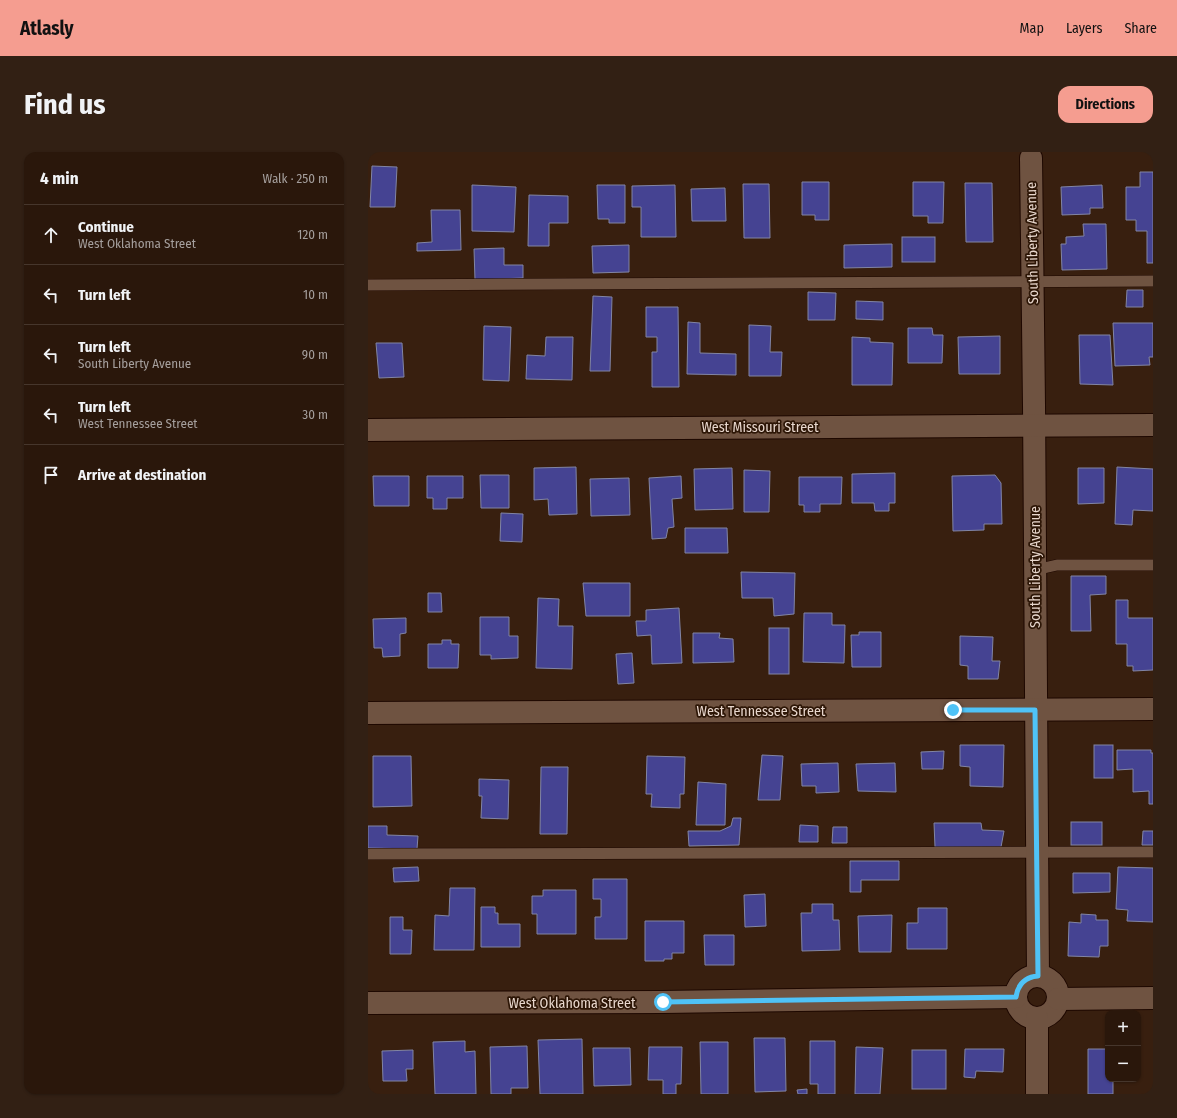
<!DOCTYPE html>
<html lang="en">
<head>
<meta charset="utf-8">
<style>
	:root { --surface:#2a170b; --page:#322014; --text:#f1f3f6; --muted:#a59f9d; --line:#46362c; --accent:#f59d90 }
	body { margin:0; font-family:"Fira Sans Condensed",sans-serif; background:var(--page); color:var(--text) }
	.controls { position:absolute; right:12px; bottom:12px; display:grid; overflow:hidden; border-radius:8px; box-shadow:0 1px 3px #0004 }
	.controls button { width:36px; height:36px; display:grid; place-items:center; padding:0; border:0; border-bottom:1px solid var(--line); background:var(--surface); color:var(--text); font:20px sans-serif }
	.stop { position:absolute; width:12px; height:12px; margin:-9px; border:3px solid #4fc3f7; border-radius:50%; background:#fff }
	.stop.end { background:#4fc3f7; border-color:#fff; box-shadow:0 1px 4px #0008 }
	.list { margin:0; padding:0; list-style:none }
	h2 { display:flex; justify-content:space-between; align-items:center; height:52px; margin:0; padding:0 16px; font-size:17px }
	h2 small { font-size:13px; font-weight:400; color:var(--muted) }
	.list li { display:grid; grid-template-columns:26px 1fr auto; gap:12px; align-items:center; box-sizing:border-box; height:60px; padding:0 16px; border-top:1px solid var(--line) }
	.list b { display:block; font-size:15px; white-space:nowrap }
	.list p { margin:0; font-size:13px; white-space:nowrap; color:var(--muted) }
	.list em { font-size:13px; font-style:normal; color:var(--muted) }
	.icon { flex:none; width:22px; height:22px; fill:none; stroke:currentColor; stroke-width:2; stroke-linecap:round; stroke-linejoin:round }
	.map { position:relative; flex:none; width:785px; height:942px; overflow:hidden; border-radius:12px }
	header { display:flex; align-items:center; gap:24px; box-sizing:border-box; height:56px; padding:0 20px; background:var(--accent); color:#111 }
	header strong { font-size:19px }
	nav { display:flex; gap:22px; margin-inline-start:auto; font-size:14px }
	.intro { display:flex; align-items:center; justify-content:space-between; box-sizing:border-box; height:96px; padding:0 24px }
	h1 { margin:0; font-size:28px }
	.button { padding:10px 18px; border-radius:12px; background:var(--accent); color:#111; font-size:14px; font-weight:700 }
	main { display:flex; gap:24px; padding:0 24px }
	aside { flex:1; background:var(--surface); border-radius:12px; box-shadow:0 1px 3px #0004 }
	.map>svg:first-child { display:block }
	.building { fill:#454392; stroke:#8285a4 }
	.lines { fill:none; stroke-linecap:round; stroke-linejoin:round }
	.lane-casing { stroke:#1e0800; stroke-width:12 }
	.street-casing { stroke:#1e0800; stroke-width:24 }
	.lane { stroke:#6f5341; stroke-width:11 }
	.street { stroke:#6f5341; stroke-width:22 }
	.route { stroke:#4fc3f7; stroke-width:5 }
	.labels { text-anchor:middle; stroke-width:3.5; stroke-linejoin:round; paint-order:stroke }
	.street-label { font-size:14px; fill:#e8d7cd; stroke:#2d1606 }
</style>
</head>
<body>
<header>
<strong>Atlasly</strong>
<nav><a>Map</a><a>Layers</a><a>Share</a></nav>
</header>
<div class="intro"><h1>Find us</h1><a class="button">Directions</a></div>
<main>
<aside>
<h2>4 min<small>Walk · 250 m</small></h2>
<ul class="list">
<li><svg class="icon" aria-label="ahead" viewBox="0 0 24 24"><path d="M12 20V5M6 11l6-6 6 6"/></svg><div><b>Continue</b><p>West Oklahoma Street</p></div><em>120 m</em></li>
<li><svg class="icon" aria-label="left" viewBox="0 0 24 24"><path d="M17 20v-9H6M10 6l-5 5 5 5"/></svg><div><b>Turn left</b></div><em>10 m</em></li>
<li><svg class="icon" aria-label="left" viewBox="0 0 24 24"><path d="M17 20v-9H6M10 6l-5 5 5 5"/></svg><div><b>Turn left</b><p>South Liberty Avenue</p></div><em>90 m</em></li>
<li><svg class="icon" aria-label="left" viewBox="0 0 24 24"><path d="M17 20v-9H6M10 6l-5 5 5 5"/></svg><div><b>Turn left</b><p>West Tennessee Street</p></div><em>30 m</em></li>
<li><svg class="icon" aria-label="arrive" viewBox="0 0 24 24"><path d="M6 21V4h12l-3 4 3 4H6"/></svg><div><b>Arrive at destination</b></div></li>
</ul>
</aside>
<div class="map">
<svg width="785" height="942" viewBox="0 0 785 942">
	<rect width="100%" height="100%" fill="#381f0f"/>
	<g class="building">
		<polygon points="4,14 29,15 27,55 2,55"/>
		<polygon points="772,20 785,20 785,111 779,111 779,79 768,79 768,68 758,68 758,35 772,35"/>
		<polygon points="434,30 461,30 461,68 447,68 447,63 434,63"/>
		<polygon points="545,30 576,30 575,71 560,71 560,64 545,64"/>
		<polygon points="597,31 624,31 625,90 598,90"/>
		<polygon points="375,32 401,32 402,86 376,86"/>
		<polygon points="104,33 148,35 146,80 104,79"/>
		<polygon points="229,33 257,33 257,71 241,71 241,67 230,67"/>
		<polygon points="307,33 308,85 273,85 273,55 264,55 264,34"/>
		<polygon points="734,33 735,56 722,56 722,62 694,63 693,35"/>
		<polygon points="357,36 358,69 324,69 323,37"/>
		<polygon points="161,43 200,44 200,71 181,71 181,94 160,94"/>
		<polygon points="63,58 92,58 93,98 49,99 49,91 64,90"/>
		<polygon points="715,72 738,72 739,117 694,118 693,92 698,92 698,85 716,84"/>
		<rect x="534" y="85" width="33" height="25"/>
		<polygon points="524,92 524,115 476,116 476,93"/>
		<polygon points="261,93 261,120 225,121 224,94"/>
		<polygon points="136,96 136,113 155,113 155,126 107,128 106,97"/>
		<polygon points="759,138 775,138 775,155 758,155"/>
		<polygon points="440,140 468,141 467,168 440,168"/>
		<polygon points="225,144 244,145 242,219 222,219"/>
		<polygon points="488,149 515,150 515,168 488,167"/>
		<polygon points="278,155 310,155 311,235 284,235 284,200 289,200 289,185 278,185"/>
		<polygon points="320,170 332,171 332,201 368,202 368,223 319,222"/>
		<polygon points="745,171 785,171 785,205 781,205 782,213 747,214"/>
		<polygon points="381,173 403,174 402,200 414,200 413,224 381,224"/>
		<polygon points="116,174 143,175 141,229 115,228"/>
		<polygon points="540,176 564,176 565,183 575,183 574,211 540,211"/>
		<polygon points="711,183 742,183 745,233 712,232"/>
		<polygon points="632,184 632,222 591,222 590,185"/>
		<polygon points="178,185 205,185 204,228 158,227 159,203 177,204"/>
		<polygon points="484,185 502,186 502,190 525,191 524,233 484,233"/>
		<polygon points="8,191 34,191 36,225 11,226"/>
		<polygon points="208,315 209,362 181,363 180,347 166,348 166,316"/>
		<polygon points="749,315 785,317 785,359 765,358 764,373 747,372"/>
		<polygon points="364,316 365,357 327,358 326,317"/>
		<polygon points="710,316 736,316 736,351 710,352"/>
		<polygon points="376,318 402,319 401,360 376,360"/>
		<polygon points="527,321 527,351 521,351 521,359 507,359 506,351 484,351 484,322"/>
		<polygon points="112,323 141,323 141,356 113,356"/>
		<polygon points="627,323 633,331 634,372 616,372 616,378 585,379 584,324"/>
		<polygon points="5,324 41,324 41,354 6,354"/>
		<polygon points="59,324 95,324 95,346 79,346 79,357 65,357 65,346 59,346"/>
		<polygon points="313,324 314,346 304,347 306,375 300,376 298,386 284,387 281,326"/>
		<polygon points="431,325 474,325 473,352 452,352 452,360 436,360 436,353 431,353"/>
		<polygon points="261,326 262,363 223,364 222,327"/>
		<polygon points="133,361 155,362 154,390 132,389"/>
		<polygon points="317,376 359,376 360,401 317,401"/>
		<polygon points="373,420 427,421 426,462 406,464 405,446 374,446"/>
		<polygon points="703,424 738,424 738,442 722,443 723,479 703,479"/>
		<polygon points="215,431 262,431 262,464 218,464"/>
		<polygon points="60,441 73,441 74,460 60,460"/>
		<polygon points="170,446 191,447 190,474 205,474 204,517 168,516"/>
		<polygon points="748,448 760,448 760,466 785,466 785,518 765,519 765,514 759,514 759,492 748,492"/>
		<polygon points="311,456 314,511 284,512 283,483 269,484 268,469 278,469 278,458"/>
		<polygon points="436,461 464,461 464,473 477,473 476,511 435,510"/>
		<polygon points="112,465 141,465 141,484 150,484 150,506 123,507 123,503 112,503"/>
		<polygon points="38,466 38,481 32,482 32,504 15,505 14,496 6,496 5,467"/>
		<rect x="401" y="476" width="20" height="46"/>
		<polygon points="491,480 513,480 513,515 484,515 483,483 491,483"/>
		<polygon points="325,481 352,481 351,486 365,487 366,510 325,511"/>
		<polygon points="592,484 625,485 624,509 632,509 630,527 600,527 600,514 592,513"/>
		<polygon points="74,488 83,488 83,492 91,492 90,516 60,516 60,492 74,492"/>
		<polygon points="264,501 266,531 250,532 248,502"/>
		<polygon points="592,593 636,593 635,635 602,634 602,615 592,614"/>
		<rect x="726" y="593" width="19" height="33"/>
		<polygon points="749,598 783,598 783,601 785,601 785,652 781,652 781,639 765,640 765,617 749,618"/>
		<polygon points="576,599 575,617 554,617 553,600"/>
		<polygon points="394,603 415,604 412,648 390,648"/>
		<polygon points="5,604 43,604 44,654 5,655"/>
		<polygon points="279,604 317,605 316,642 312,642 312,656 283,655 284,642 278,642"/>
		<polygon points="470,611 471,640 448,641 448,634 434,634 433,612"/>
		<polygon points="527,611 528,640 490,639 488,612"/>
		<polygon points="173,615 200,615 199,682 172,682"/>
		<polygon points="111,627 141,628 140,667 113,666 114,644 111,644"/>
		<polygon points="330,630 358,632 357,673 328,673"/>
		<polygon points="365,666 373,666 371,693 321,694 320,679 352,679 363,674"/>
		<rect x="703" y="670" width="31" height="23"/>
		<polygon points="566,671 613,671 614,678 636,679 633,695 567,695"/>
		<polygon points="432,673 450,674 450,690 431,690"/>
		<polygon points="0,674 19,674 19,683 50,684 49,697 0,696"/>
		<polygon points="465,675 479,675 479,691 464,691"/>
		<polygon points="775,679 785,679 785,693 774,693"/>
		<polygon points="482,709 531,709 531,728 493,728 493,740 482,740"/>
		<polygon points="50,715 51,729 26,730 25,716"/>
		<polygon points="750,715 785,716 785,770 759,769 760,758 748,757"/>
		<polygon points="705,721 742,721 742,740 705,741"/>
		<polygon points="225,727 259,727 259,787 227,787 227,765 233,765 233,747 225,747"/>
		<polygon points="82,736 107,736 106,798 66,798 67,763 81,764"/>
		<polygon points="175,738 208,738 208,782 169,782 169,762 164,762 164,744 175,744"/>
		<polygon points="397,742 398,774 377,775 376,743"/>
		<polygon points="444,752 465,752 465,768 471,768 472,798 434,799 433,761 444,761"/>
		<polygon points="113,755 127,755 127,761 130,761 130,772 152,772 152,795 113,795"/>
		<polygon points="550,756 579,756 579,797 539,797 539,771 550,771"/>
		<polygon points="713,762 728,763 728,768 740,768 740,794 732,794 731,805 700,804 701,770 713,771"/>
		<polygon points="524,763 523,800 491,800 490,764"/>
		<polygon points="22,765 35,765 35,778 44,778 43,802 22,802"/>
		<polygon points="277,769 316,769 316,801 304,801 304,807 296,807 296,809 277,809"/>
		<polygon points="336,783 366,783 366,813 337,813"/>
		<polygon points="386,886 417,886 418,939 387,940"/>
		<polygon points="214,887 215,942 172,942 170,888"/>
		<polygon points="97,889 97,900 107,899 108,942 67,942 65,890"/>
		<polygon points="442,889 467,889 467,942 450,942 450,932 442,932"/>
		<polygon points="332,890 360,890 360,942 333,942"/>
		<polygon points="159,894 160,936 143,936 143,942 123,942 122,895"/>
		<polygon points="281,895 314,895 313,932 308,932 308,942 295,942 295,928 280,928"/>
		<polygon points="488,895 515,896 512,942 487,942"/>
		<polygon points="225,896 262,896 263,933 226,934"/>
		<polygon points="597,897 636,897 635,920 608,919 607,926 596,925"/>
		<polygon points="720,897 740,897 740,927 745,927 745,942 720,942"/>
		<polygon points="45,898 45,917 38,917 39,929 15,929 14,899"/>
		<rect x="544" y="898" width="34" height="39"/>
		<polygon points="439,937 439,942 430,942 429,938"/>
	</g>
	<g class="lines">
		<g class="lane-casing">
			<g id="lane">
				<polyline points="0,133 785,129"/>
				<polyline points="667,418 689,413 785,413"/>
				<polyline points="0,702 785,700"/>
			</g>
		</g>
		<g class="street-casing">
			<g id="street">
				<polyline points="663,6 666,253 670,824"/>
				<polyline points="0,278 785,273"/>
				<polyline points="0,561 785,557"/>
				<circle cx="669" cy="845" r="21"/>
				<polyline points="690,847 785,846"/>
				<polyline points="0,851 295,850 648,845"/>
				<polyline points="669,866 669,942"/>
			</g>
		</g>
		<use href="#lane" class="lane"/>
		<use href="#street" class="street"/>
	</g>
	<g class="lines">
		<path class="route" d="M295,850L648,845C650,832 657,825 670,824L667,558H585"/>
	</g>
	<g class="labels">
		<g class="street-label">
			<text transform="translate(664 91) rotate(-91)" y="5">South Liberty Avenue</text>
			<text x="392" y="280">West Missouri Street</text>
			<text transform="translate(667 415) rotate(-90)" y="5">South Liberty Avenue</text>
			<text x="393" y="564">West Tennessee Street</text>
			<text x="204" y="856">West Oklahoma Street</text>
		</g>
	</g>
</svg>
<div class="controls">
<button>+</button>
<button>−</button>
</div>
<div class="stop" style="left:295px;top:850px"></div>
<div class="stop end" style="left:585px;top:558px"></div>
</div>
</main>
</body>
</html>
